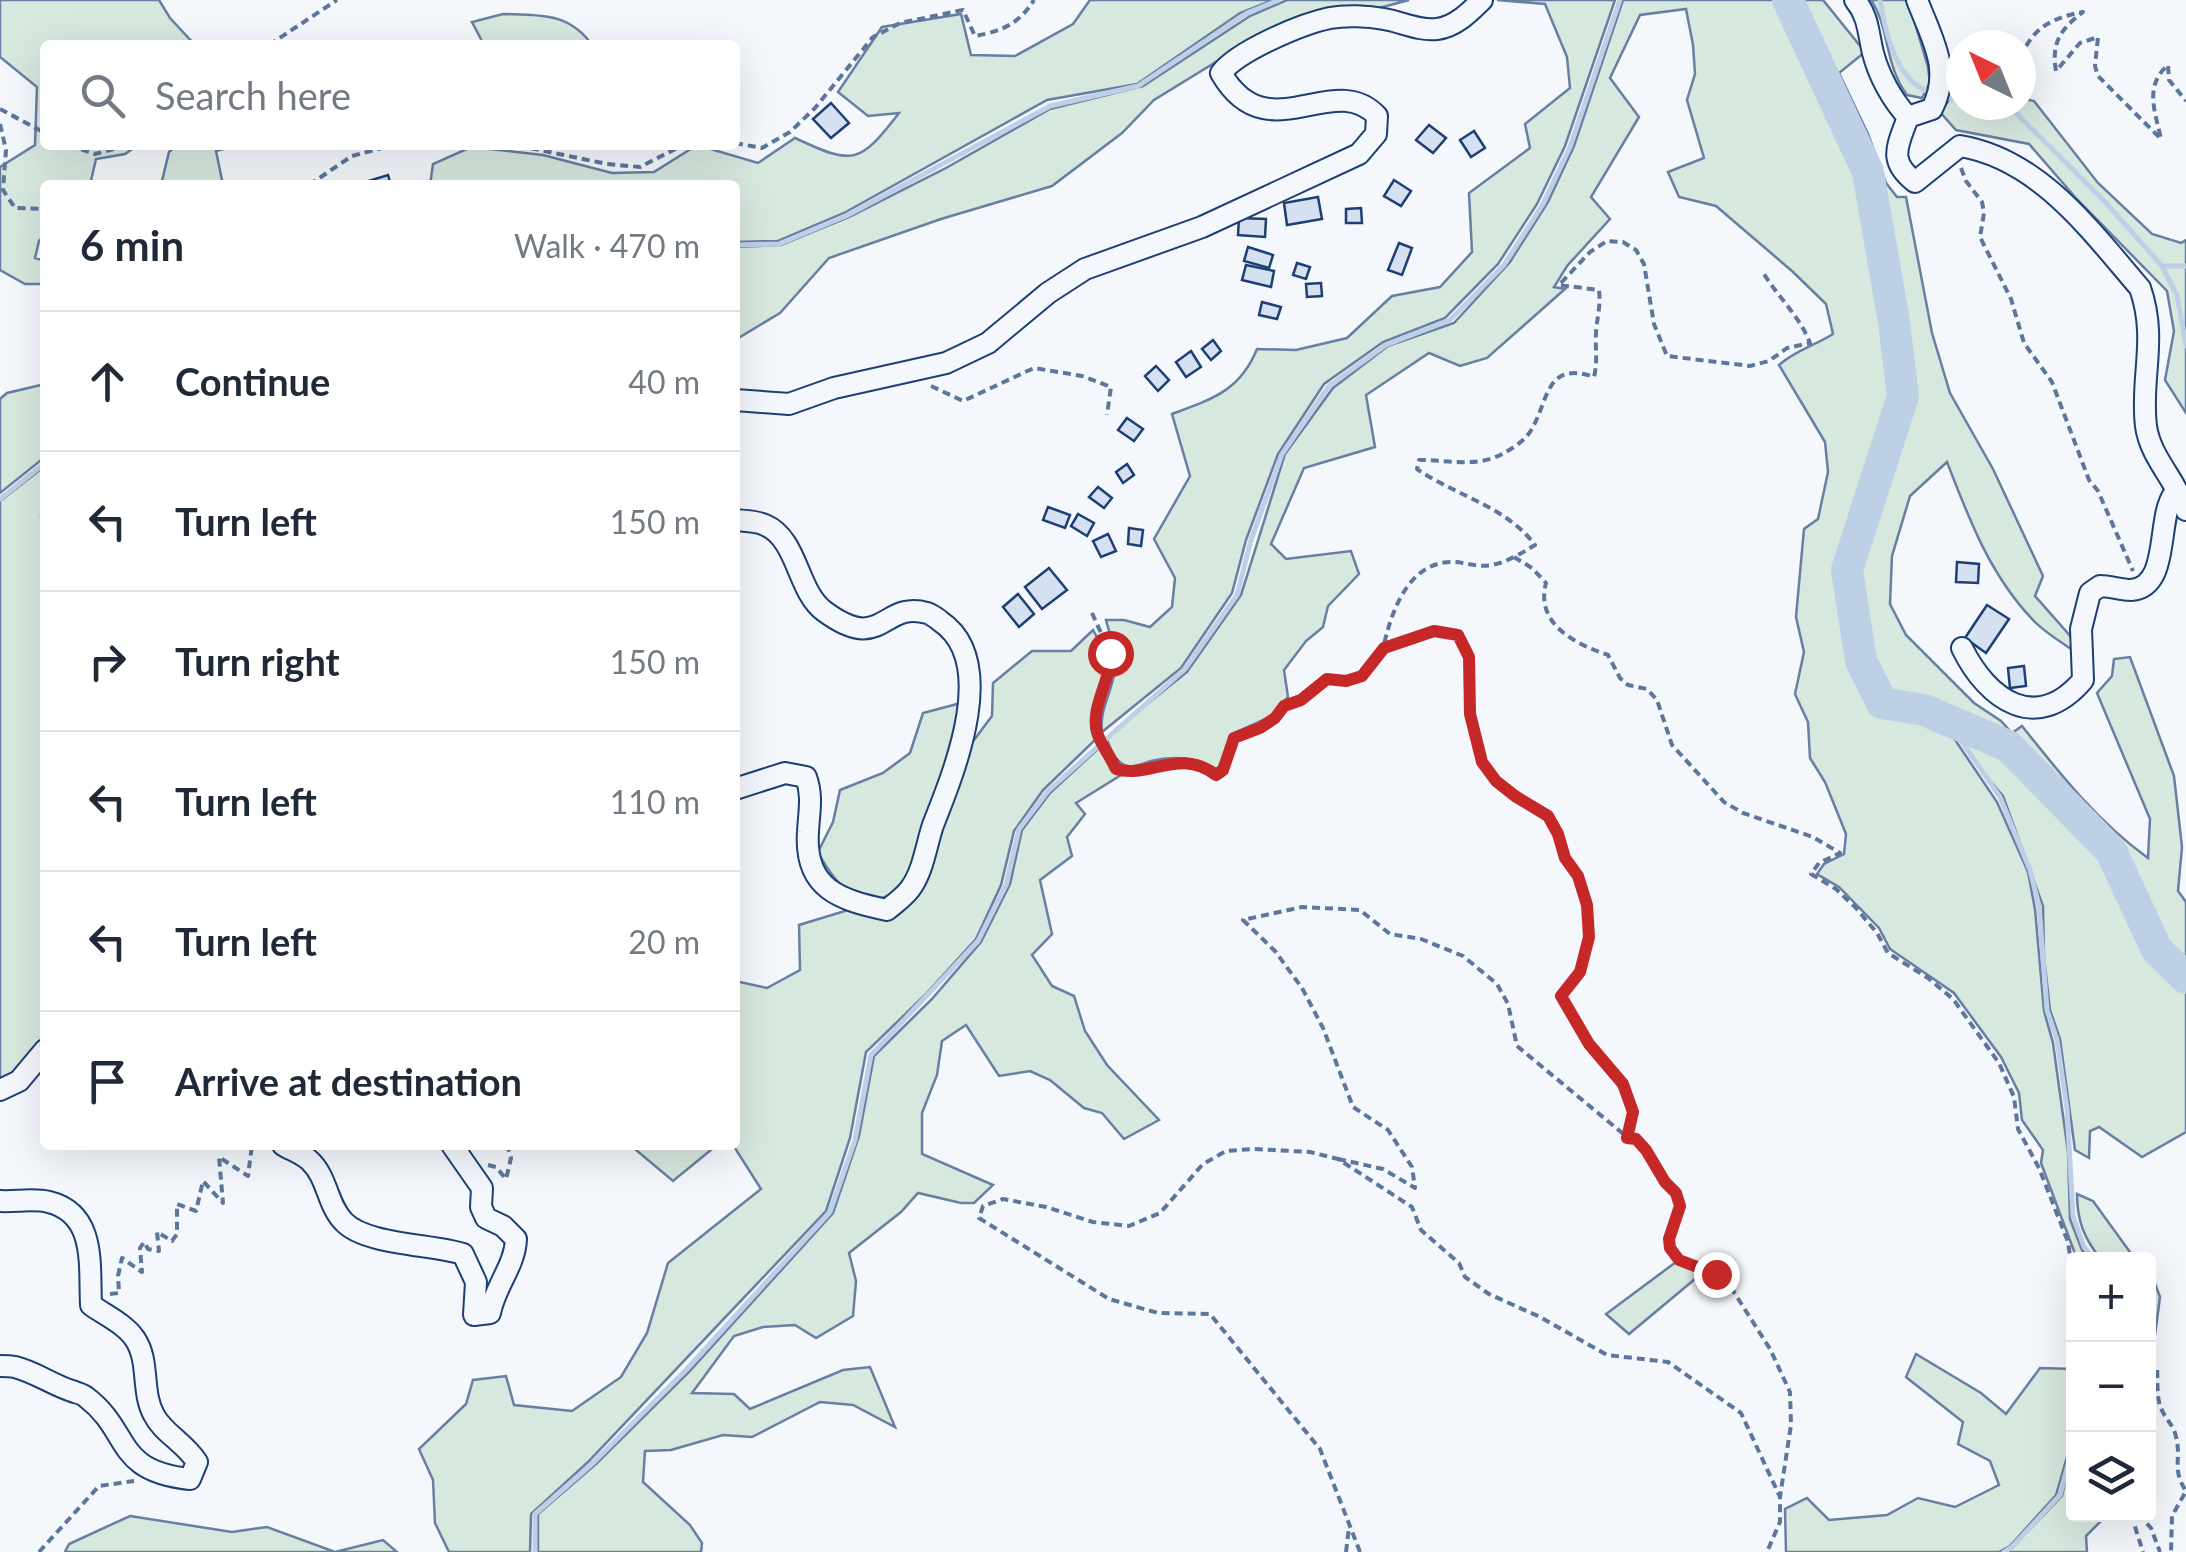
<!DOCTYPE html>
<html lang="en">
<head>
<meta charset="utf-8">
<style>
	:root { --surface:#fff; --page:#f2f2f3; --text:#1f2937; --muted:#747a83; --line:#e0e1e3 }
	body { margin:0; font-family:Lato,sans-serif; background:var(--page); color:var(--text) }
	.controls { position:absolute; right:30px; bottom:30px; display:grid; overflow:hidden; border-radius:10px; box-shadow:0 10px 40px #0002 }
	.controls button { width:90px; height:90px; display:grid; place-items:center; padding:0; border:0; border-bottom:2px solid var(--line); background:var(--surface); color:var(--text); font:50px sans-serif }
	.compass { position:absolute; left:1946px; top:30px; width:90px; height:90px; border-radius:50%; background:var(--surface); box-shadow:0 10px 40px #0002; rotate:317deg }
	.stop { position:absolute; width:30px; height:30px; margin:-22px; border:8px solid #c62828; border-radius:50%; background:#fff }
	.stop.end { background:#c62828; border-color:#fff; box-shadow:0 2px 10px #0008 }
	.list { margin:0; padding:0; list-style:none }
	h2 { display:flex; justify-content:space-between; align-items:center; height:130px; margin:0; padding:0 40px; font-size:42px }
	h2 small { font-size:32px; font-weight:400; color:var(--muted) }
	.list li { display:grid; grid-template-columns:65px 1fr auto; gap:30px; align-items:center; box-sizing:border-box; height:140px; padding:0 40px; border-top:2px solid var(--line) }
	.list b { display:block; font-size:38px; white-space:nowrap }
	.list em { font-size:32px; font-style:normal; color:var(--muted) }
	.icon { flex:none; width:55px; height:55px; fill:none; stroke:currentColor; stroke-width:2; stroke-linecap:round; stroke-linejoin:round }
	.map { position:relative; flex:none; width:2186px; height:1552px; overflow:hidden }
	.search { position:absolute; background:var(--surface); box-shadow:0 10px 40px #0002; left:40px; top:40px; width:700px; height:110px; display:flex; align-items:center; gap:25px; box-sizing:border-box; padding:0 35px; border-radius:10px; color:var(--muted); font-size:38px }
	.panel { position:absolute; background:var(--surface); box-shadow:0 10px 40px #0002; left:40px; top:180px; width:700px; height:970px; border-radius:10px }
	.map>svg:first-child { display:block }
	.green { fill:#d7e8df; stroke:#687fa3; stroke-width:2.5 }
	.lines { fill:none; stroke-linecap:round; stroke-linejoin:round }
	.stream { stroke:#bed0e5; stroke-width:5 }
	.river { stroke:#bed0e5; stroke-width:32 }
	.building { fill:#d5e0f0; stroke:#1d3f73; stroke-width:2.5 }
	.minor-casing { stroke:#1d3f73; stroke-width:24 }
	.path { stroke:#5e769c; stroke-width:4; stroke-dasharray:8 5; stroke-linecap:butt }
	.minor { stroke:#f4f7fb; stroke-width:20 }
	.route { stroke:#c62828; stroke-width:12 }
</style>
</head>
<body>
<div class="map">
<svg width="2186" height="1552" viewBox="0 0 2186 1552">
	<rect width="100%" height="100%" fill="#f4f7fb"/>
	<g class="green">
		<polygon points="0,0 159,0 170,18 195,45 45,45 45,145 138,145 125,154 96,159 90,185 45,185 45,235 39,241 35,258 45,261 45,284 25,284 0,270 0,167 35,145 37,87 0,57"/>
		<path d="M1090,0H1273L1240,13L1137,84L1047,100L844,213L778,241L735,242V185H430L433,164L471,147L543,155L612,173L654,172L697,145L758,163L795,138C853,165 859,165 899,113L868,116L838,92L882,27L961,14L971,55L1015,56L1073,24Z"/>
		<polygon points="1287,0 1409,0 1247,43 1154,100 1122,133 1052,186 941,219 829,258 780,313 735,340 735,247 781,245 851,216 946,168 1050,109 1143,86 1250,16"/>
		<path d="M1497,0H1615L1565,146L1537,204L1498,264L1445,318L1383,342L1324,384L1278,454L1246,540L1232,593L1181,668L1102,732C1099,708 1113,692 1115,668C1117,651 1110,636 1106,620H1124L1150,627L1172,607L1175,578L1154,539L1190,476L1172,414C1212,399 1240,391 1257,349L1296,350L1347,338L1392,296L1440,287L1472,252L1469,193L1530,148L1525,124L1570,88L1567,57L1545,4Z"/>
		<path d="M1623,0H1784L1865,174L1890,324L1899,397L1843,572L1857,665L1880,708L1923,715L1945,725L1997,802L2028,872L2035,909L2044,1011L2053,1043L2068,1152L2070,1219L2082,1250L2090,1259H2077L2041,1163L2043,1150L2022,1120L2019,1093L2001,1057L1954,993L1890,949L1879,928L1839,887L1817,874L1824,864L1844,854L1846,834L1825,782L1810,758L1808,722L1795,694L1804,652L1796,617L1804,529L1818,519L1828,472L1825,442L1779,365C1796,350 1814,346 1833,334L1826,304L1792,271L1716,206L1679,197L1668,172L1704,158L1687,100L1695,74L1693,45L1686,9L1640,15L1610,78L1639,117L1591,197L1610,219L1567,266L1554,287L1565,289L1487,358L1460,366L1429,353L1366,395L1375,447L1304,468L1271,544L1286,559L1351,551L1359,574L1328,606L1323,627L1306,641L1284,670L1288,697L1270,717L1230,735L1221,766L1215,770C1199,756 1171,756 1151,761C1144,763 1134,768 1127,766C1116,763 1111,750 1107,740L1116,729L1187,672L1241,595L1285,454L1333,388L1388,346L1454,323L1510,262L1548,202L1574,146Z"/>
		<path d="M1794,0H1823L1865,52L1839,73L1868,134L1886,183L1897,197H1906L1932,333L1950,393L1993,469L2043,576L2035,596L2072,638L2077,653C2063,643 2045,633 2033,620C1990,575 1969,519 1947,462L1910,496L1892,556L1890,604L1906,635L1974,703L2001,721L2012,733L2022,726C2060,774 2098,822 2148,858L2150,819L2097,693L2112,676L2114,659L2130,657L2174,776L2182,847L2178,891L2186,902V959L2163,940L2148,914L2131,872L2113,846L2008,739L1884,696C1865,651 1849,599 1857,550L1907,395L1875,186L1861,142Z"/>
		<path d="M1871,0H1908L1928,67L1930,83L1922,98L1907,95C1884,64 1890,28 1871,0Z"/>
		<path d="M503,14C538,15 569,12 592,45H484L472,22Z"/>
		<polygon points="1953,95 1961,95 1961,105 2021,105 2021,98 2034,101 2098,183 2152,234 2181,243 2186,240 2186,413 2165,380 2174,331 2167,291 2075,197 2029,144 1956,130 1940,112"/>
		<polygon points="177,145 239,145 216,151 223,185 161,185 169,152"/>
		<polygon points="45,384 45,457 0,493 0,399 7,393"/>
		<polygon points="45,466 45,511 41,515 45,520 45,1044 0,1085 0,501"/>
		<path d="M1093,630C1100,643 1108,655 1107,669C1104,693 1083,715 1095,740L1043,790L1014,831L1001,885L976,939L925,995L866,1052L850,1138L826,1211L588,1462L531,1514L530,1552H449L435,1523L433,1480L419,1449L466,1404L473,1380L506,1376L514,1405L572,1411L621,1377L647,1333L668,1263L761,1189L733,1145L735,981L767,988L800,970L799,925L848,910L889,915L965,752L992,716L993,683L1032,651H1071Z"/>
		<path d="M961,703L959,722L907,882C868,920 838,890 818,852L833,822L840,790L883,773L910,753L923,713Z"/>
		<polygon points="1951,724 2006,748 2110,854 2155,952 2186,987 2186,1132 2142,1157 2099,1127 2090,1131 2089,1158 2075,1150 2060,1039 2050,1010 2044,957 2043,906 2003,796 1985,775"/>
		<polygon points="1100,747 1111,770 1121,775 1076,803 1085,814 1067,837 1072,856 1040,880 1052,934 1032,955 1052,986 1074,996 1085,1031 1107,1065 1159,1120 1124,1139 1102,1113 1084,1108 1050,1080 1030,1071 999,1076 966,1025 942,1041 937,1075 922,1113 922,1154 993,1185 974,1203 961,1203 918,1193 901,1212 849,1253 856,1281 853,1316 816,1338 795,1325 763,1327 734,1336 692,1393 734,1394 750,1409 843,1370 870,1367 895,1427 853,1405 820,1402 752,1437 723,1435 671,1450 645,1451 643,1482 690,1525 702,1543 701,1552 538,1552 538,1514 597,1463 689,1372 833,1213 859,1136 874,1056 932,999 981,942 1010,884 1022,830 1050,793"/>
		<polygon points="630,1145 717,1145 673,1181"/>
		<path d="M2077,1194L2093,1201L2135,1259H2101C2084,1239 2077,1220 2077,1194Z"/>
		<polygon points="1676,1262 1701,1274 1629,1334 1606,1314"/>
		<polygon points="2148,1265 2160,1297 2152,1358 2149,1363"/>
		<polygon points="1916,1354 1981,1393 2006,1414 2040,1368 2073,1369 2073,1436 2056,1495 2010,1546 1999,1552 1786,1552 1785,1509 1807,1498 1829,1520 1887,1515 1918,1498 1955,1507 1999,1485 1990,1461 1958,1444 1963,1422 1906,1377"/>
		<polygon points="2073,1446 2074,1514 2104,1515 2104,1518 2086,1536 2087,1552 2008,1552 2062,1496"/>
		<polygon points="130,1516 232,1532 267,1527 335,1552 383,1540 397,1552 65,1552 69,1544"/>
	</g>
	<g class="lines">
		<g class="stream">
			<path d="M1880,0C1886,35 1896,83 1934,94"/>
			<polyline points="1945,97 1961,101"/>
			<polyline points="2008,105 2108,205 2162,266 2177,295 2186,346"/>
			<polyline points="735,245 779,244 848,215 1050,106 1138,86 1247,13 1279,0"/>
			<polyline points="2162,266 2186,266"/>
			<polyline points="0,499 45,463"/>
			<polyline points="1946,719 2000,797 2030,870 2039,906 2047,1010 2057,1040 2067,1109 2073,1216 2084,1247 2095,1260"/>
			<polyline points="535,1552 535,1514 593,1463 686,1370 830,1212 855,1140 871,1055 978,941 1006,885 1019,829 1048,791 1185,669 1237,595 1251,540 1282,454 1329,386 1386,345 1450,320 1504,265 1543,204 1570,147 1620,0"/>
			<polyline points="2004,1552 2012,1547 2060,1495 2074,1442"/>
		</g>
		<polyline class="river" points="1788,0 1868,172 1894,322 1903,396 1847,570 1861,661 1882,703 1924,710 2008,746 2111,851 2157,950 2186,978"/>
	</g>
	<g class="building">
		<polygon points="831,103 849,123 831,138 813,119"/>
		<polygon points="1429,125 1446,138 1433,153 1416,140"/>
		<polygon points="1474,131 1485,148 1471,157 1460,140"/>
		<polygon points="388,175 391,185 366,185 365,182"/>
		<polygon points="1394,180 1411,191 1401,206 1384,196"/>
		<polygon points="1318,197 1322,219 1287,225 1284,203"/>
		<polygon points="1361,208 1362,223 1346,223 1346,209"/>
		<polygon points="1239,218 1266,219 1265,237 1238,235"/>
		<polygon points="1399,243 1412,248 1402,275 1388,270"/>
		<polygon points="1248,247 1273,255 1269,268 1244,261"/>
		<polygon points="1297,263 1310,267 1306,279 1293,275"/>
		<polygon points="1246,265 1274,271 1271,287 1242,280"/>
		<polygon points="1321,283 1322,296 1307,297 1306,284"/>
		<polygon points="1262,302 1281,307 1277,319 1259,315"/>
		<polygon points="1213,340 1221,351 1211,360 1202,349"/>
		<polygon points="1191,351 1201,367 1186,377 1176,362"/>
		<polygon points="1156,366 1169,380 1158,391 1145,376"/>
		<polygon points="1127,418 1143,429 1134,441 1118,430"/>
		<polygon points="1127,464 1134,475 1123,483 1116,472"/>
		<polygon points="1098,487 1112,498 1104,508 1089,497"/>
		<polygon points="1048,507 1070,515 1065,528 1043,520"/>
		<polygon points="1078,514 1094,523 1087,536 1071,526"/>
		<polygon points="1129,528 1143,530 1141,546 1128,544"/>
		<polygon points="1108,534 1116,551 1101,557 1093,541"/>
		<polygon points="1957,562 1979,564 1978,583 1956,582"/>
		<polygon points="1049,568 1067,590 1042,609 1025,587"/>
		<polygon points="1018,594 1034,614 1019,627 1003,607"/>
		<polygon points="1987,605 2009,619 1986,653 1965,638"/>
		<polygon points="2024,666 2026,686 2010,688 2008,668"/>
	</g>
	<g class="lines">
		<g class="minor-casing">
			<g id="minor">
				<path d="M1855,0C1869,17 1868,33 1873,53C1879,76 1892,100 1908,117L1932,109C1952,70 1932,39 1917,0"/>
				<path d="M1908,117C1898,146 1887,160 1915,182L1960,146C2039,159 2090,230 2140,288C2158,339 2140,378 2146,426C2150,457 2176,480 2186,510"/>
				<path d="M735,400L789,404L834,388L946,363L988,343L1048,293L1085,269L1202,227L1359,154L1376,134L1377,116C1333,69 1267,153 1221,73C1238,51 1301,24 1330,18C1346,15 1368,16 1384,19C1402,22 1418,31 1437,29C1455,27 1470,12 1482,0"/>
				<path d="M735,520C744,521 757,521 765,525C798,539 797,591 824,611C883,655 882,600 927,613C929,613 938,619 940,621C1000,661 954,772 933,825C926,846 923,872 910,889C904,897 894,904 887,910C840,900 804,889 808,832C809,811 813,797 806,777L785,773L735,789"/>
				<path d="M1962,648C1988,701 2037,734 2083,680L2081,629L2090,593L2100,586C2110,586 2121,590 2131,590C2171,587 2156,518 2174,494L2186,497"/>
				<polyline points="0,1090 19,1081 45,1050"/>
				<path d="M283,1145C291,1150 303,1154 310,1161C328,1178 327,1205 344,1222C366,1245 432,1244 463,1254L476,1282L474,1315L490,1313C495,1286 515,1266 516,1239L503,1226L486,1218L481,1207L482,1188L452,1145"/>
				<path d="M0,1201C16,1202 33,1198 49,1202C97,1214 89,1266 91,1305C105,1315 125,1324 135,1339C150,1361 141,1392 154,1415C163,1433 184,1442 197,1462L190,1479C113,1471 132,1432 86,1397C83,1394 77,1393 72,1391C53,1385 35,1372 15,1367C10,1366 5,1366 0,1366"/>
			</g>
		</g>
		<g class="path">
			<polyline points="269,45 337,0"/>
			<path d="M2021,58C2031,28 2054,17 2083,12C2061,29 2051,42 2056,71L2080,43L2098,37L2095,66L2098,76L2161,139C2155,111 2144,86 2168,65L2169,80L2186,101"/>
			<polyline points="0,109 45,133"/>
			<polyline points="0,124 6,150 3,190 15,208 45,209"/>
			<path d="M735,143L762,148L790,132L815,108L873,37L900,23L963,10L975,36C1002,31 1019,24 1034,0"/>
			<polyline points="69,145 95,154 130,145"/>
			<polyline points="492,145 535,149 607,164 640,167 683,145"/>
			<polyline points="1961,168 1966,181 1982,202 1984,213 1980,237 2011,299 2024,343 2052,382 2089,480 2098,491 2133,571"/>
			<polyline points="309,185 352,156 393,145"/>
			<polyline points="931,386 963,401 1034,368 1082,376 1111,387 1107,415"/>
			<path d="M1514,557L1532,568L1546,583C1535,624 1575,644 1608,655L1620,678L1628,685L1647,689L1657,700L1672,745L1724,802L1743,813L1813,837L1840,853L1819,863L1811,874L1836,889L1856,908L1877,933L1888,953L1928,978L1953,999L1999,1063L2014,1097L2018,1129L2039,1168L2068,1242L2074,1282"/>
			<path d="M1092,613L1110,653L1111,671L1097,708V733L1115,769C1149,779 1181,747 1216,775L1223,770L1234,738L1260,728L1275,718L1284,706L1301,700L1327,679C1356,681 1368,673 1383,649"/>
			<polyline points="1627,1137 1636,1139 1646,1150 1665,1182 1676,1193 1680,1206 1669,1239 1671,1248 1679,1260 1716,1274 1732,1289 1770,1349 1790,1392 1791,1425 1780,1497 1780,1522 1767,1552"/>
			<path d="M1338,1159L1383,1169L1415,1188L1412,1167L1388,1130L1353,1107L1323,1028L1302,988L1275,951L1243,920L1302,907L1360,910L1390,934L1421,939L1463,956L1497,984L1508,1004L1517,1046L1627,1137L1633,1111L1623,1084L1589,1044L1572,1020L1561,996L1580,972L1589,937L1587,905L1578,877L1565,857L1558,834L1548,815L1515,796L1496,781L1483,762L1470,714L1469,657L1458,635L1434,631L1383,649C1391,612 1408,562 1452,562C1466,562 1477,568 1492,565C1507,562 1522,553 1535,545C1506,506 1456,496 1417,469L1419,460C1449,460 1478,468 1504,453C1515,447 1527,439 1533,427C1549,397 1547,361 1594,377C1598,361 1595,349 1596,333C1597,317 1601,306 1599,290L1559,285L1590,252L1607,241L1623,242L1636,250L1644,264L1654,324L1667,356L1750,366L1769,361L1787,348L1810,343C1800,317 1779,298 1764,274"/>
			<polyline points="488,1165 496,1167 506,1179 511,1158 507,1145"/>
			<polyline points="110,1294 119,1293 118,1276 122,1258 142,1272 140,1248 144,1242 148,1249 159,1251 157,1232 172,1241 177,1234 177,1204 196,1211 203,1181 223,1203 219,1157 248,1176 252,1145"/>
			<path d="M2148,1371L2157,1367C2158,1380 2156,1397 2161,1408C2165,1419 2174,1425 2176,1437C2182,1460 2171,1468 2186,1491L2172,1516L2171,1552"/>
			<polyline points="2131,1514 2143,1552"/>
			<polyline points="2138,1514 2151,1528 2160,1552"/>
			<polyline points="39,1552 99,1486 134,1481"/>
			<polyline points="1346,1552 1349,1527"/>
			<polyline points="1360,1552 1320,1449 1210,1314 1158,1313 1109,1299 979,1218 983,1206 1003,1199 1046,1207 1093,1222 1129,1226 1160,1213 1203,1164 1226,1151 1254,1149 1310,1152 1338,1159 1412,1207 1421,1230 1459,1263 1465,1277 1489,1294 1540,1317 1607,1355 1668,1362 1741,1413 1780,1497"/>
		</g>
		<use href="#minor" class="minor"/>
	</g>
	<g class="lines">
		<path class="route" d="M1110,653C1112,680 1090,706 1097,732C1100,744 1111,757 1116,769C1149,779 1180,747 1216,775L1223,770L1234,738L1260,728L1275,718L1284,706L1301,700L1327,679L1346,681L1362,676L1384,648L1434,631L1458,635L1469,657L1470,714L1482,762L1496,781L1515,796L1548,816L1558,834L1565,858L1578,876L1587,905L1589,937L1580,972L1561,996L1589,1044L1623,1084L1633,1112L1627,1138L1636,1139L1646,1150L1665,1182L1676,1193L1680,1206L1669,1239L1670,1248L1679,1260L1716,1274"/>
	</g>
</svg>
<div class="controls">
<button>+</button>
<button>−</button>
<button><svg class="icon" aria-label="layers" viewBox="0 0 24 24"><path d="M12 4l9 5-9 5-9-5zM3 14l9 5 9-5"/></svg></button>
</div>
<svg class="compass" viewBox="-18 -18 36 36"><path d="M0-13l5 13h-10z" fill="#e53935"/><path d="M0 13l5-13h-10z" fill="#747a83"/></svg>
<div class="stop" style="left:1110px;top:653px"></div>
<div class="stop end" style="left:1716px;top:1274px"></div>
<div class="search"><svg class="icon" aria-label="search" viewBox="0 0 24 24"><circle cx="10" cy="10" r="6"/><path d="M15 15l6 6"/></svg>Search here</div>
<section class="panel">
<h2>6 min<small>Walk · 470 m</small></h2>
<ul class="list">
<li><svg class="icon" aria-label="ahead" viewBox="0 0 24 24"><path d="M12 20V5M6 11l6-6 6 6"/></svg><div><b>Continue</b></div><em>40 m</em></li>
<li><svg class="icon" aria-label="left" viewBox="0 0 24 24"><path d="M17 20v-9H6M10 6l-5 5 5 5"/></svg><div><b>Turn left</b></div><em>150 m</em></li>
<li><svg class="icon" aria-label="right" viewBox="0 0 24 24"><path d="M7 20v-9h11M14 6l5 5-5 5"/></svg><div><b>Turn right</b></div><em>150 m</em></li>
<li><svg class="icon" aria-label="left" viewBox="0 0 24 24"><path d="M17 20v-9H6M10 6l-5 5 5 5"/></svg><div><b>Turn left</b></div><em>110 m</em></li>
<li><svg class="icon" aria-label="left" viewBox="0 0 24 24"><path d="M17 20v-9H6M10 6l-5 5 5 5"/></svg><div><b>Turn left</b></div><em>20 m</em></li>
<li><svg class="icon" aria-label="arrive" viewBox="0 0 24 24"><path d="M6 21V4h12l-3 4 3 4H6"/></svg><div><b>Arrive at destination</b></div></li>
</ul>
</section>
</div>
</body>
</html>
